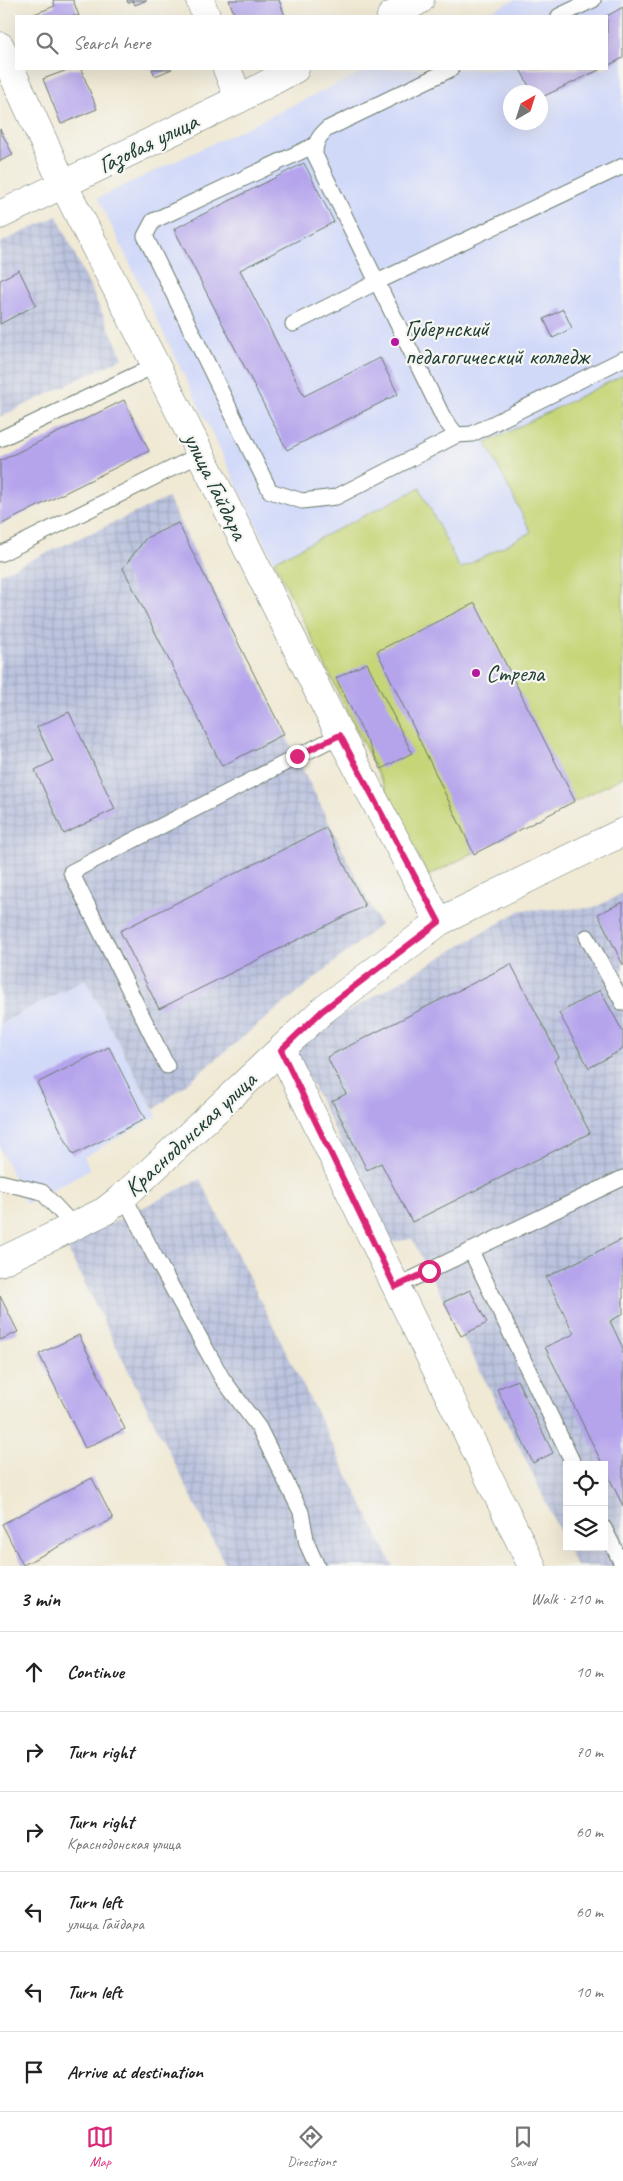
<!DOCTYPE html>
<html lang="en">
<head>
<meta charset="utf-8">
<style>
	:root { --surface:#fff; --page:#f6f6f6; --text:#222; --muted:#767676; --line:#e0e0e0; --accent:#db2777 }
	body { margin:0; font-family:Caveat,sans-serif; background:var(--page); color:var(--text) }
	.controls { position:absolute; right:15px; bottom:15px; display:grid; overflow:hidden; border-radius:0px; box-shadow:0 5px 20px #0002 }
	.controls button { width:45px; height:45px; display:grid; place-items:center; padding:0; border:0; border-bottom:1px solid var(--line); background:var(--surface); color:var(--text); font:25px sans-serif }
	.compass { position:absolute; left:503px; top:85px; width:45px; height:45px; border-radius:50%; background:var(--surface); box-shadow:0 5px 20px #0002; rotate:39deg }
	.stop { position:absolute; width:15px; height:15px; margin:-11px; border:4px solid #db2777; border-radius:50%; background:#fff }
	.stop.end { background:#db2777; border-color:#fff; box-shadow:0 1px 5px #0008 }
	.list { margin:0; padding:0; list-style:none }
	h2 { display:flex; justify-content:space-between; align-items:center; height:65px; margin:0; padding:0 20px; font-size:21px }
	h2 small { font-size:16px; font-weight:400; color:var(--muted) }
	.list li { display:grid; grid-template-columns:32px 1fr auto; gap:15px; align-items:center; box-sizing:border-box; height:80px; padding:0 20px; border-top:1px solid var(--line) }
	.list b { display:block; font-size:19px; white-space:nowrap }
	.list p { margin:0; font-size:16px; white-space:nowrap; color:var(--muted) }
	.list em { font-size:16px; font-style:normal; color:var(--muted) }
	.icon { flex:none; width:28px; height:28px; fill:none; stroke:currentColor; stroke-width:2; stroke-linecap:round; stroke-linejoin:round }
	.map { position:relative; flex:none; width:623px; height:1566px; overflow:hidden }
	.search { position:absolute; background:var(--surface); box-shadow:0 5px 20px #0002; left:15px; right:15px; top:15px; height:55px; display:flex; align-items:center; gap:12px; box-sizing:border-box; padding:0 18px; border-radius:0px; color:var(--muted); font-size:19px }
	.sheet { height:545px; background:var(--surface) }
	nav { display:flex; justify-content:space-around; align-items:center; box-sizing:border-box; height:70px; border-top:1px solid var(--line); background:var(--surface); font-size:14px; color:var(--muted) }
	nav a { display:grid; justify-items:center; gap:2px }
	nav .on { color:var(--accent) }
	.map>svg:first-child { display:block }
	.built { fill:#d1d9f9; fill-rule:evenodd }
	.industrial { fill:url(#industrial-grid) }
	.pitch { fill:#c6d577; stroke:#728956 }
	.building { fill:#b5a4ec }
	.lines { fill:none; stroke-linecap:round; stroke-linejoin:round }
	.service-casing { stroke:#68796c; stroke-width:17 }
	.minor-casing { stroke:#68796c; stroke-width:29 }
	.service { stroke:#fff; stroke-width:15 }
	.minor { stroke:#fff; stroke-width:28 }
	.route { stroke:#db2777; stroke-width:6 }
	.poi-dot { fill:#b5179e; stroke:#f6f6f2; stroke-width:2 }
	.labels { text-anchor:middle; stroke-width:4.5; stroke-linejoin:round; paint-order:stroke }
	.street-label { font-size:24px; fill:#1f3d34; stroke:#f6f6f2 }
	.poi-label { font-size:24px; fill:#1f3d34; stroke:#f6f6f2; text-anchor:start }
</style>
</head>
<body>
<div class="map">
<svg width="623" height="1566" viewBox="0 0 623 1566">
	<defs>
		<pattern id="industrial-grid" width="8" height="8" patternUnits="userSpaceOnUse" patternTransform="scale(1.25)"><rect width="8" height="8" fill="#bbc3de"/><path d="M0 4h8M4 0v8" fill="none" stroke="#a0a8bf"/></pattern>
	</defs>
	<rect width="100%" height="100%" fill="#f6f6f2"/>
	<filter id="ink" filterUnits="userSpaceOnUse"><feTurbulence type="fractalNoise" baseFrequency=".02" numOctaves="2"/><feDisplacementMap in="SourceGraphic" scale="10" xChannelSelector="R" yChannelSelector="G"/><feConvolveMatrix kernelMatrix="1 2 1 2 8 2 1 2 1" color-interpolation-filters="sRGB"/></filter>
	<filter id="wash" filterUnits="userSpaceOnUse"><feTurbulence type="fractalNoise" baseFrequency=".0096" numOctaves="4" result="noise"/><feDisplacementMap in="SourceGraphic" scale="20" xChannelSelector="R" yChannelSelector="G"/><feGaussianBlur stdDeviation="1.12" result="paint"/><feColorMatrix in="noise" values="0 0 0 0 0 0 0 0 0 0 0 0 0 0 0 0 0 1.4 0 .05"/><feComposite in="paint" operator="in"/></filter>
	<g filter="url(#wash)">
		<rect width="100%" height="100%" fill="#f0e9d4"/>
		<g class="built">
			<path d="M514,0H623V486L460,569L419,488L274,561L98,198L369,69H607V16H480ZM510,92H540V122H510Z"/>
			<polygon points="85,979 157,1116 84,1157 90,1169 26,1204 0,1148 0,1024"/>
		</g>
		<g class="industrial">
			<polygon points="57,216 123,358 0,417 0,243"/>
			<polygon points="168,498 380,925 154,1110 85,979 0,1024 0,574"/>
			<polygon points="623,893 623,1566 576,1566 567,1547 604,1547 604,1465 567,1465 567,1547 524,1456 412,1239 391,1242 292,1045 521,910 594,908"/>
			<polygon points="200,1179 393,1566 226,1566 66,1246"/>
		</g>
		<polygon class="pitch" points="623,375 623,777 428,876 274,561 420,488 460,569 531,532 486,443"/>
		<g id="blocks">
			<g class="building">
				<polygon points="53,0 73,0 79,16 29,16 55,6"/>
				<polygon points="127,0 147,0 135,5 133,1 128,3"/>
				<polygon points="229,0 279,0 285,16 235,16"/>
				<polygon points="623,7 623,58 607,66 607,16"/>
				<polygon points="70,69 81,69 97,109 61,124 43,79"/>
				<polygon points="152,69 172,69 155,76"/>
				<polygon points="520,69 601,69 540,98 540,92 532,92"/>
				<polygon points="0,129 13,155 0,161"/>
				<polygon points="304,163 334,222 240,270 304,396 380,358 398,394 287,450 174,229"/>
				<polygon points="19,270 36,305 0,324 0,280"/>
				<polygon points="563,309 572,328 553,338 544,319"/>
				<polygon points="124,400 149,451 0,525 0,461"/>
				<polygon points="178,523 284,734 222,766 123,568 146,538"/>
				<polygon points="475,603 575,801 474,854 377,651"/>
				<polygon points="367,663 412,753 381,769 336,678"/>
				<polygon points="69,712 115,809 64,834 35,770 53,761 37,727"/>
				<polygon points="326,828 365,906 159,1009 120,931"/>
				<polygon points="623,902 623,965 598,914"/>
				<polygon points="511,964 559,1057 554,1061 590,1133 412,1222 381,1163 367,1170 332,1101 346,1094 327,1057"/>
				<polygon points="600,990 623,1032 623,1049 589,1068 559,1013"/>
				<polygon points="109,1047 145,1119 73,1155 37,1083"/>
				<polygon points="623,1239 623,1314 610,1321 623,1348 623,1506 545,1347 574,1334 546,1277"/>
				<polygon points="470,1290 487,1323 461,1336 444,1302"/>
				<polygon points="0,1296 18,1332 0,1340"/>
				<polygon points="79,1335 125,1429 85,1448 39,1354"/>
				<polygon points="517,1380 553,1453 533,1463 497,1389"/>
				<polygon points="92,1478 113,1519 23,1565 2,1524"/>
			</g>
		</g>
	</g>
	<g filter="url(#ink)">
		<use href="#blocks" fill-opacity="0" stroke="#68796c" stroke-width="1"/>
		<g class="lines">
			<g class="service-casing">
				<g id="service">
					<polyline points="559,16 593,0"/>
					<path d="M451,69L327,129C318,137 315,143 315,155L444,419L457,435L472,434L623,359"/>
					<polyline points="315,145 153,221 145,236 270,491 302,501 336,497 457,435"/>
					<polyline points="293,324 377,282 623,166"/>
					<polyline points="0,439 156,365"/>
					<polyline points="0,554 201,454"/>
					<polyline points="587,937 623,1003"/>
					<polyline points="167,1066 71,872 340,735"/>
					<polyline points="0,1182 42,1192 74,1226"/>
					<polyline points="124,1196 154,1255 222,1378 259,1428 301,1512 307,1544 317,1566"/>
					<polyline points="471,1251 574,1465"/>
					<polyline points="395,1287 623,1178"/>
					<polyline points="604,1528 623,1566"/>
				</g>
			</g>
			<g class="minor-casing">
				<g id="minor">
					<polyline points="200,0 206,16"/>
					<polyline points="391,16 420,0"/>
					<polyline points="0,46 63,184 176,405 340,735 439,922"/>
					<polyline points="227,69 239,99"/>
					<polyline points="0,215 239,99 295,69"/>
					<polyline points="281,1050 532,1566"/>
					<polyline points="0,1262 105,1211 124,1196 322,1011 439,922 623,832"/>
				</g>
			</g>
			<use href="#service" class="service"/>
			<use href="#minor" class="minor"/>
		</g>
	</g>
	<g class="lines" filter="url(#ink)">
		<polyline class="route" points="297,756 340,735 439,922 322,1011 281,1050 395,1287 429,1271"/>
	</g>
	<g class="poi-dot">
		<circle cx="395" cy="342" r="5"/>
		<circle cx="476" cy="673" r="5"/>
	</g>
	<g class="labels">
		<g class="street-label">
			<text transform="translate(148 143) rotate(-26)" y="8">Газовая улица</text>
			<text transform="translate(216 486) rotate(64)" y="8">улица Гайдара</text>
			<text transform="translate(190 1134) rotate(-43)" y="8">Краснодонская улица</text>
		</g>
		<g class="poi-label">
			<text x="405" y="336">Губернский<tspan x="405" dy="28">педагогический колледж</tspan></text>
			<text x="486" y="681">Стрела</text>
		</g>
	</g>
</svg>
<div class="controls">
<button><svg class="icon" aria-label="locate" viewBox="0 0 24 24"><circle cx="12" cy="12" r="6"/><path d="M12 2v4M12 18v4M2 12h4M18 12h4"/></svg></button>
<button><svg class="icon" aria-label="layers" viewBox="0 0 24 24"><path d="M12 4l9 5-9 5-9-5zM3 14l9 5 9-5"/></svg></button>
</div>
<svg class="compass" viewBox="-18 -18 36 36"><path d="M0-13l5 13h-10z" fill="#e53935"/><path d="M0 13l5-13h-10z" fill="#767676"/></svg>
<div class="stop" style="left:429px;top:1271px"></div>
<div class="stop end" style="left:297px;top:756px"></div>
<div class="search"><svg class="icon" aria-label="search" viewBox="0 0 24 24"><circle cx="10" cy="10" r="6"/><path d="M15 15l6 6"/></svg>Search here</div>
</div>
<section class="sheet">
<h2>3 min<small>Walk · 210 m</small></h2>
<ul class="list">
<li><svg class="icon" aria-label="ahead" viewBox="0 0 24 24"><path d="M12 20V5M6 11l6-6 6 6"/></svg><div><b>Continue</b></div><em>10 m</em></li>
<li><svg class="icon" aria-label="right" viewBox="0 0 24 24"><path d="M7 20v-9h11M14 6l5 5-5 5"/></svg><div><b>Turn right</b></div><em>70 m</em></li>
<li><svg class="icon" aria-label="right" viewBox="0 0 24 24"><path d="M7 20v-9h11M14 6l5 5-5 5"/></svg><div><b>Turn right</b><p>Краснодонская улица</p></div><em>60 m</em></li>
<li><svg class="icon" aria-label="left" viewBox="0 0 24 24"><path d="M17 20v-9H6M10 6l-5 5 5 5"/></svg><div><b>Turn left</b><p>улица Гайдара</p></div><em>60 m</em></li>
<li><svg class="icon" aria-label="left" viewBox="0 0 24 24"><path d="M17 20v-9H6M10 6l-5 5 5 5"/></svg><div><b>Turn left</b></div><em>10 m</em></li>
<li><svg class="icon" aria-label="arrive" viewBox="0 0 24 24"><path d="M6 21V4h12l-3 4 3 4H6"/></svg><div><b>Arrive at destination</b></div></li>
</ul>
</section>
<nav>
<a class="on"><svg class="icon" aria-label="map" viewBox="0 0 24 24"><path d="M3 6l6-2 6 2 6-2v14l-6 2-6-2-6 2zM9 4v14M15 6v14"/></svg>Map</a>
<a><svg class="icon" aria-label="directions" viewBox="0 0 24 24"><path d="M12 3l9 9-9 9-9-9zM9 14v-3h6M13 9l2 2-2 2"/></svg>Directions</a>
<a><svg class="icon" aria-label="saved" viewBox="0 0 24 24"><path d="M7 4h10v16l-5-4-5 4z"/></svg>Saved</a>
</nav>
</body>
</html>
